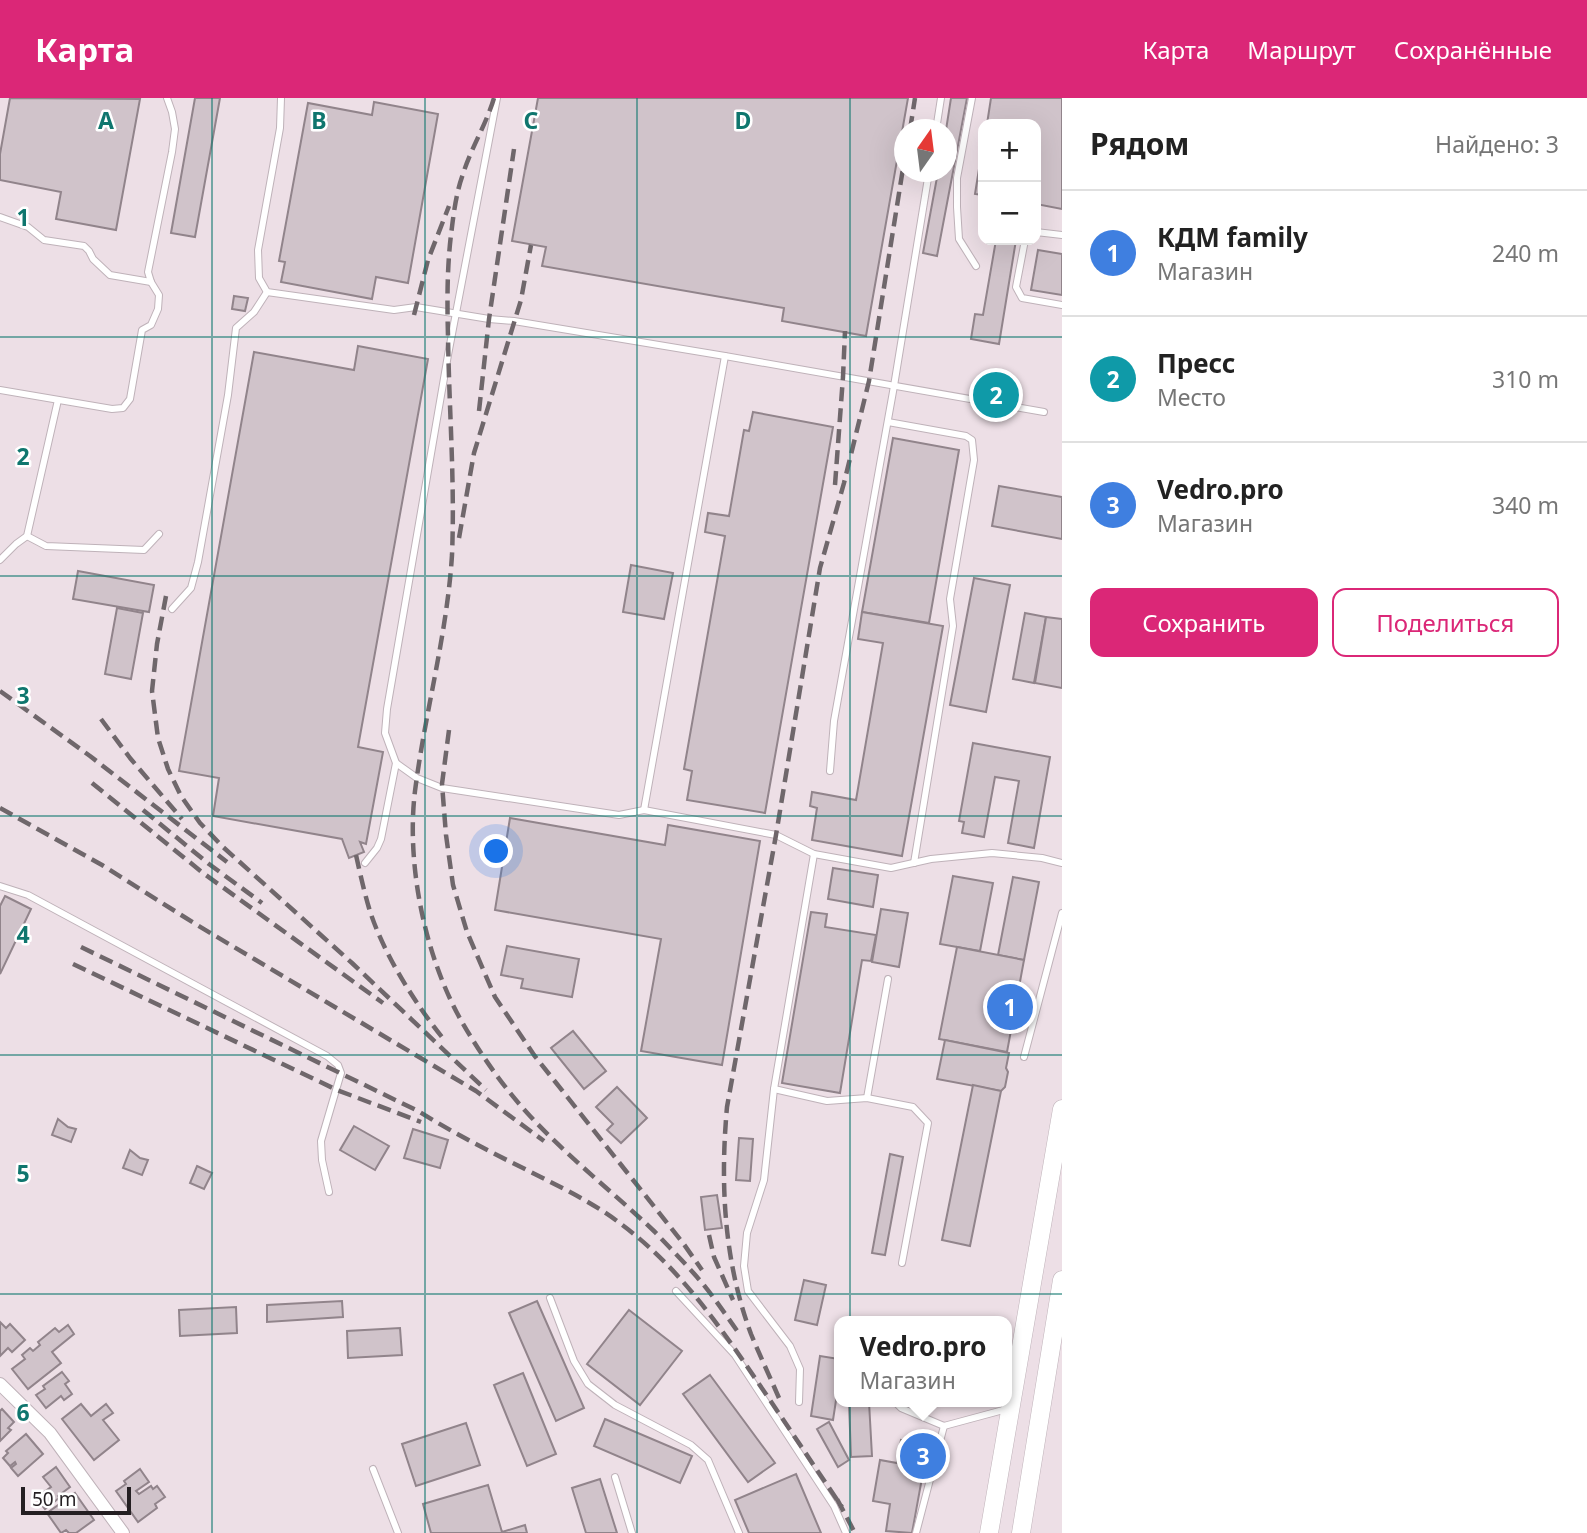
<!DOCTYPE html>
<html lang="ru">
<head>
<meta charset="utf-8">
<style>
	:root { --surface:#fff; --page:#f2f2f2; --text:#222; --muted:#767676; --line:#e0e0e0; --accent:#db2777 }
	body { margin:0; font-family:"Noto Sans",sans-serif; background:var(--page); color:var(--text) }
	.controls { position:absolute; right:21px; top:21px; display:grid; overflow:hidden; border-radius:14px; box-shadow:0 7px 28px #0002 }
	.controls button { width:63px; height:63px; display:grid; place-items:center; padding:0; border:0; border-bottom:2px solid var(--line); background:var(--surface); color:var(--text); font:35px sans-serif }
	.compass { position:absolute; left:894px; top:21px; width:63px; height:63px; border-radius:50%; background:var(--surface); box-shadow:0 7px 28px #0002; rotate:14deg }
	.scale { position:absolute; left:21px; bottom:18px; width:110px; box-sizing:border-box; padding-left:7px; border:4px solid #241f22; border-top:0; font-size:19px; line-height:24px; white-space:nowrap; color:#241f22; -webkit-text-stroke:5px #fff; paint-order:stroke }
	.you { position:absolute; left:497px; top:754px; width:24px; height:24px; margin:-18px; border:5px solid #fff; border-radius:50%; background:#1a73e8; box-shadow:0 0 0 10px #1a73e833 }
	.badge { display:grid; place-items:center; width:46px; height:46px; border-radius:50%; background:var(--accent); color:#fff; font-size:23px; font-weight:700 }
	.pin { position:absolute; translate:-50% -50%; border:4px solid #fff; box-shadow:0 2px 7px #0006 }
	.popup { position:absolute; left:834px; top:1218px; width:178px; height:91px; box-sizing:border-box; display:grid; place-content:center; border-radius:14px; background:var(--surface); filter:drop-shadow(0 2px 5px #0005); font-size:23px; white-space:nowrap; color:var(--muted) }
	.popup b { font-size:26px; color:var(--text) }
	.popup::after { content:''; position:absolute; left:50%; top:100%; margin-left:-14px; border:14px solid transparent; border-top-color:var(--surface) }
	.list { margin:0; padding:0; list-style:none }
	h2 { display:flex; justify-content:space-between; align-items:center; height:91px; margin:0; padding:0 28px; font-size:30px }
	h2 small { font-size:23px; font-weight:400; color:var(--muted) }
	.list li { display:grid; grid-template-columns:46px 1fr auto; gap:21px; align-items:center; box-sizing:border-box; height:126px; padding:0 28px; border-top:2px solid var(--line) }
	.list b { display:block; font-size:26px; white-space:nowrap }
	.list p { margin:0; font-size:23px; white-space:nowrap; color:var(--muted) }
	.list em { font-size:23px; font-style:normal; color:var(--muted) }
	.actions { display:flex; gap:14px; padding:21px 28px }
	.actions a { flex:1; padding:16px 0; border:2px solid var(--accent); border-radius:14px; text-align:center; font-size:24px; color:var(--accent) }
	.actions .main { background:var(--accent); color:#fff }
	.map { position:relative; flex:none; width:1062px; height:1435px; overflow:hidden }
	header { display:flex; align-items:center; gap:42px; box-sizing:border-box; height:98px; padding:0 35px; background:var(--accent); color:#fff }
	header strong { font-size:33px }
	nav { display:flex; gap:38px; margin-inline-start:auto; font-size:24px }
	main { display:flex }
	aside { flex:1; background:var(--surface) }
	.map>svg:first-child { display:block }
	.building { fill:#d0c3ca; stroke:#91848b; stroke-width:2 }
	.lines { fill:none; stroke-linecap:round; stroke-linejoin:round }
	.lane-casing { stroke:#bfb2b9; stroke-width:8 }
	.street-casing { stroke:#bfb2b9; stroke-width:14 }
	.secondary-casing { stroke:#bfb2b9; stroke-width:19 }
	.lane { stroke:#fff; stroke-width:6 }
	.street { stroke:#fff; stroke-width:12 }
	.secondary { stroke:#fff; stroke-width:18 }
	.rail { stroke:#6f676b; stroke-width:4.5; stroke-dasharray:14 7; stroke-linecap:butt }
	.grid { fill:none; stroke:#0f766e; stroke-width:2; stroke-opacity:0.55 }
	.grid-label { font-size:23px; text-anchor:middle; font-weight:bold; fill:#0f766e; stroke:#fff; stroke-width:5; stroke-linejoin:round; paint-order:stroke }
</style>
</head>
<body>
<header>
<strong>Карта</strong>
<nav><a>Карта</a><a>Маршрут</a><a>Сохранённые</a></nav>
</header>
<main>
<div class="map">
<svg width="1062" height="1435" viewBox="0 0 1062 1435">
	<rect width="100%" height="100%" fill="#eddfe6"/>
	<g class="building">
		<polygon points="10,0 140,1 116,132 56,121 61,94 0,82 0,56"/>
		<polygon points="195,0 220,0 195,139 171,135"/>
		<polygon points="538,0 908,0 866,238 782,223 784,210 542,168 546,149 512,143"/>
		<polygon points="951,0 967,0 937,158 923,155 938,74 946,74 946,32"/>
		<polygon points="991,0 1062,0 1062,111 1036,106 1036,26 987,26"/>
		<polygon points="374,4 438,16 408,185 376,179 372,201 281,184 285,164 279,163 308,5 372,17"/>
		<polygon points="983,46 983,97 975,96"/>
		<polygon points="996,142 1016,142 999,246 971,241 975,216 983,217"/>
		<polygon points="1038,152 1062,156 1062,197 1031,192"/>
		<polygon points="234,198 248,200 245,213 232,211"/>
		<polygon points="358,248 428,261 358,649 383,654 366,746 360,744 364,754 349,760 342,741 213,718 219,680 179,673 254,254 354,272"/>
		<polygon points="753,314 833,329 765,715 687,702 692,673 684,671 725,438 705,434 708,415 729,418 744,332 749,333"/>
		<polygon points="893,340 959,352 929,525 862,514"/>
		<polygon points="999,388 1062,399 1062,441 992,428"/>
		<polygon points="631,467 673,475 664,521 623,514"/>
		<polygon points="78,473 154,487 149,514 73,501"/>
		<polygon points="974,480 1010,487 986,614 950,607"/>
		<polygon points="117,510 143,515 131,581 105,576"/>
		<polygon points="862,514 943,528 902,758 812,742 817,710 810,708 812,694 856,702 883,545 858,541"/>
		<polygon points="1025,515 1046,519 1034,585 1013,581"/>
		<polygon points="1046,519 1062,521 1062,590 1035,585"/>
		<polygon points="973,645 1050,659 1034,750 1008,745 1019,683 995,679 984,739 962,735 964,724 959,723"/>
		<polygon points="510,720 665,747 668,727 760,743 722,967 641,953 661,841 495,812"/>
		<polygon points="833,770 878,777 873,809 828,801"/>
		<polygon points="953,778 993,785 980,853 940,846"/>
		<polygon points="1013,779 1039,784 1024,862 998,857"/>
		<polygon points="5,798 31,811 0,876 0,808"/>
		<polygon points="881,811 908,815 899,869 872,864"/>
		<polygon points="811,814 827,816 825,829 876,837 871,863 862,862 840,995 782,985"/>
		<polygon points="507,848 579,861 572,899 521,890 523,881 501,877"/>
		<polygon points="957,849 1024,862 1007,954 939,941"/>
		<polygon points="573,933 606,973 584,991 551,950"/>
		<polygon points="945,942 1009,955 1006,970 1008,974 1005,989 1001,993 937,981"/>
		<polygon points="973,987 1001,993 970,1148 942,1142"/>
		<polygon points="617,989 647,1020 621,1045 607,1032 613,1026 596,1009"/>
		<polygon points="58,1021 68,1029 76,1031 71,1044 52,1037"/>
		<polygon points="354,1028 389,1048 375,1072 340,1052"/>
		<polygon points="413,1031 448,1042 440,1070 404,1060"/>
		<polygon points="739,1040 753,1041 750,1083 736,1082"/>
		<polygon points="130,1052 140,1060 148,1062 142,1077 123,1070"/>
		<polygon points="890,1056 903,1059 885,1157 872,1155"/>
		<polygon points="197,1068 212,1075 204,1091 190,1085"/>
		<polygon points="717,1097 722,1130 705,1132 701,1099"/>
		<polygon points="804,1182 826,1187 817,1227 795,1222"/>
		<polygon points="342,1203 343,1219 267,1224 267,1207"/>
		<polygon points="537,1203 584,1310 556,1323 509,1215"/>
		<polygon points="236,1209 237,1235 180,1238 179,1212"/>
		<polygon points="629,1212 682,1253 640,1307 587,1266"/>
		<polygon points="0,1224 6,1230 10,1226 25,1242 12,1254 8,1250 0,1258"/>
		<polygon points="68,1227 74,1236 52,1254 61,1265 28,1291 12,1271 25,1261 22,1257 30,1250 33,1253 40,1247 38,1244 55,1230 59,1234"/>
		<polygon points="400,1230 402,1257 348,1260 347,1233"/>
		<polygon points="820,1258 839,1261 839,1283 833,1322 811,1318"/>
		<polygon points="62,1274 69,1283 65,1286 72,1296 64,1302 61,1298 46,1310 36,1297 45,1291 43,1288"/>
		<polygon points="523,1275 556,1356 527,1368 494,1287"/>
		<polygon points="710,1277 775,1365 748,1384 683,1296"/>
		<polygon points="869,1304 872,1358 851,1359 849,1305"/>
		<polygon points="81,1306 91,1318 106,1306 113,1315 103,1322 119,1342 94,1362 62,1321"/>
		<polygon points="2,1311 14,1324 8,1330 11,1332 0,1343 0,1313"/>
		<polygon points="605,1321 692,1358 680,1385 594,1348"/>
		<polygon points="829,1324 849,1362 838,1369 817,1331"/>
		<polygon points="466,1325 480,1367 416,1388 402,1346"/>
		<polygon points="26,1336 43,1356 18,1378 11,1370 16,1366 15,1364 10,1368 3,1360 8,1355 6,1353"/>
		<polygon points="901,1342 928,1347 912,1435 886,1433 890,1406 873,1403 880,1362 897,1365"/>
		<polygon points="56,1369 70,1389 58,1398 59,1400 45,1411 36,1400 51,1389 43,1379"/>
		<polygon points="140,1371 149,1384 136,1393 139,1396 151,1388 153,1391 157,1388 165,1399 155,1406 157,1410 138,1424 116,1393 126,1386 124,1383"/>
		<polygon points="796,1376 821,1435 749,1435 735,1402"/>
		<polygon points="600,1381 617,1435 586,1435 572,1390"/>
		<polygon points="488,1387 502,1434 525,1427 527,1435 431,1435 423,1406"/>
		<polygon points="75,1395 94,1422 76,1435 69,1435 66,1432 61,1435 47,1415"/>
	</g>
	<g class="lines">
		<g class="lane-casing">
			<g id="lane">
				<polyline points="281,0 280,30 258,152 259,180 267,194 394,212 416,209 489,221 514,223 725,258 1044,314"/>
				<polyline points="497,0 448,257 387,611 385,635 396,665 417,680 442,690 619,717 644,712 776,737 814,756 891,770 931,761 992,755 1042,760 1062,765"/>
				<polyline points="972,0 957,80 957,109 959,141 976,168"/>
				<polyline points="936,32 941,0"/>
				<polyline points="0,119 28,129 44,142 84,148 89,153 93,161 110,177 151,184"/>
				<polyline points="1036,134 1062,137"/>
				<polyline points="1025,142 1016,189 1022,200 1062,207"/>
				<polyline points="0,292 112,311 123,310 130,301 142,232 151,227 158,211 159,197 151,184 148,174 172,54 175,31 172,14 167,0"/>
				<polyline points="888,324 966,338 972,342 974,362 950,501 953,528 914,765"/>
				<polyline points="27,438 46,448 144,452 159,436"/>
				<polyline points="0,462 16,446 27,438 58,302"/>
				<polyline points="172,511 191,490 198,464 228,297 236,230 254,214 267,194"/>
				<polyline points="830,673 834,623 894,288 929,74"/>
				<polyline points="644,712 725,258"/>
				<polyline points="365,765 377,750 381,741 396,665"/>
				<polyline points="0,788 28,797 327,958 338,967 341,975 321,1043 322,1062 329,1094"/>
				<polyline points="1024,959 1062,815"/>
				<polyline points="774,991 827,1003 867,1000 913,1009 928,1025 902,1165"/>
				<polyline points="867,1000 888,881"/>
				<polyline points="676,1193 735,1257 834,1408 846,1435"/>
				<polyline points="550,1200 574,1263 588,1286 615,1307 691,1347 708,1362 739,1435"/>
				<polyline points="799,1304 800,1271 790,1248 748,1193 744,1168 747,1135 764,1082 774,991 814,756"/>
				<polyline points="895,1304 901,1310 944,1328 1007,1311"/>
				<polyline points="373,1371 398,1435"/>
				<polyline points="615,1379 632,1435"/>
				<polyline points="916,1435 944,1328"/>
			</g>
		</g>
		<g class="street-casing">
			<polyline id="street" points="0,1286 50,1335 123,1435"/>
		</g>
		<g class="secondary-casing">
			<g id="secondary">
				<polyline points="989,1435 1062,1011"/>
				<polyline points="1021,1435 1062,1182"/>
			</g>
		</g>
		<use href="#lane" class="lane"/>
		<use href="#street" class="street"/>
		<use href="#secondary" class="secondary"/>
		<g class="rail">
			<path d="M494,0C486,27 471,50 463,76C457,92 454,112 452,129C447,165 447,202 448,238C449,311 455,384 452,457C447,537 425,614 415,693C406,767 425,859 462,924C481,957 504,990 530,1018C569,1060 614,1095 655,1134C669,1149 684,1164 697,1179C712,1196 725,1216 738,1234"/>
			<polyline points="910,32 915,0"/>
			<polyline points="414,217 428,162 449,108"/>
			<polyline points="479,313 489,221 514,51"/>
			<polyline points="835,387 843,279 845,233"/>
			<polyline points="459,440 474,355 521,202 531,147"/>
			<polyline points="166,498 157,546 152,593 158,640 168,671 181,698 200,725 223,749 352,865 486,992"/>
			<polyline points="0,593 90,658 227,764"/>
			<polyline points="101,621 130,660 182,721"/>
			<polyline points="449,632 442,686 446,737 453,787 467,834 495,899 534,957 683,1145 702,1172"/>
			<polyline points="92,685 203,775 383,905"/>
			<polyline points="0,710 102,767 197,827 476,993 544,1043"/>
			<polyline points="143,712 209,766 262,805"/>
			<path d="M356,757C360,775 364,793 369,810C382,853 414,904 442,939"/>
			<path d="M81,849L418,1013C452,1034 488,1053 525,1071C558,1088 591,1103 621,1126C679,1169 719,1227 759,1286C787,1327 814,1368 842,1409"/>
			<polyline points="73,866 337,992 421,1024"/>
			<polyline points="709,1137 714,1159 733,1202"/>
			<path d="M779,1300C770,1279 760,1258 751,1236C724,1163 720,1087 727,1009L776,737L820,470L844,385L869,283L904,64"/>
			<polyline points="837,1401 855,1435"/>
		</g>
	</g>
	<path class="grid" d="M212,0V1435M425,0V1435M637,0V1435M850,0V1435M0,239H1062M0,478H1062M0,718H1062M0,957H1062M0,1196H1062"/>
	<g class="grid-label">
		<text x="106" y="31">A</text>
		<text x="319" y="31">B</text>
		<text x="531" y="31">C</text>
		<text x="743" y="31">D</text>
		<text x="23" y="128">1</text>
		<text x="23" y="367">2</text>
		<text x="23" y="606">3</text>
		<text x="23" y="845">4</text>
		<text x="23" y="1084">5</text>
		<text x="23" y="1323">6</text>
	</g>
</svg>
<div class="controls">
<button>+</button>
<button>−</button>
</div>
<svg class="compass" viewBox="-18 -18 36 36"><path d="M0-13l5 13h-10z" fill="#e53935"/><path d="M0 13l5-13h-10z" fill="#767676"/></svg>
<div class="scale">50 m</div>
<div class="you"></div>
<div class="pin badge" style="left:1010px;top:909px;background:#3f7fe0">1</div>
<div class="pin badge" style="left:996px;top:297px;background:#0f9aa8">2</div>
<div class="pin badge" style="left:923px;top:1358px;background:#3f7fe0">3</div>
<div class="popup"><b>Vedro.pro</b>Магазин</div>
</div>
<aside>
<h2>Рядом<small>Найдено: 3</small></h2>
<ul class="list">
<li><span class="badge" style="background:#3f7fe0">1</span><div><b>КДМ family</b><p>Магазин</p></div><em>240 m</em></li>
<li><span class="badge" style="background:#0f9aa8">2</span><div><b>Пресс</b><p>Место</p></div><em>310 m</em></li>
<li><span class="badge" style="background:#3f7fe0">3</span><div><b>Vedro.pro</b><p>Магазин</p></div><em>340 m</em></li>
</ul>
<div class="actions"><a class="main">Сохранить</a><a>Поделиться</a></div>
</aside>
</main>
</body>
</html>
